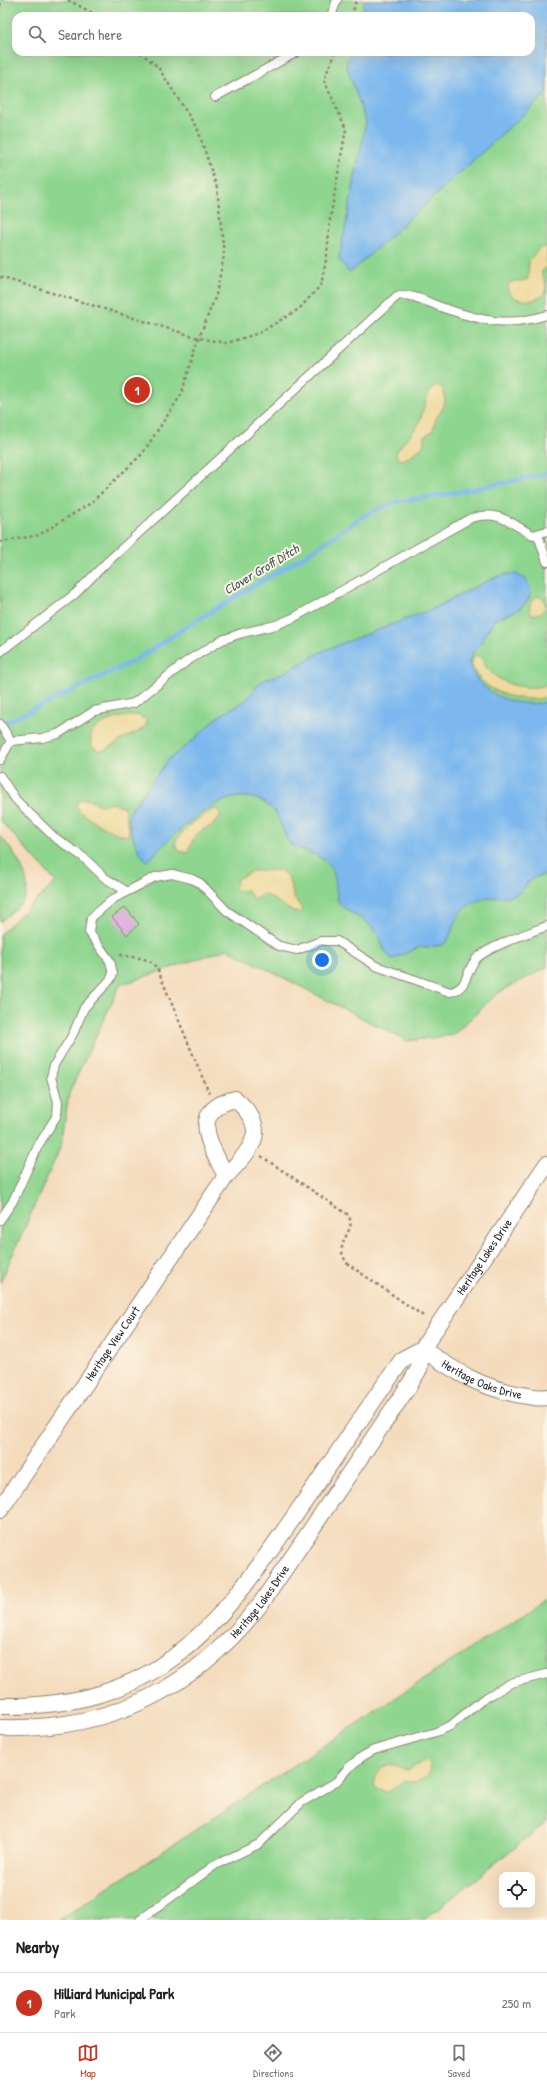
<!DOCTYPE html>
<html lang="en">
<head>
<meta charset="utf-8">
<style>
	:root { --surface:#fff; --page:#f6f6f6; --text:#202124; --muted:#757577; --line:#e0e0e0; --accent:#c8321e }
	body { margin:0; font-family:"Patrick Hand",sans-serif; background:var(--page); color:var(--text) }
	.controls { position:absolute; right:12px; bottom:12px; display:grid; overflow:hidden; border-radius:8px; box-shadow:0 4px 16px #0002 }
	.controls button { width:36px; height:36px; display:grid; place-items:center; padding:0; border:0; border-bottom:1px solid var(--line); background:var(--surface); color:var(--text); font:20px sans-serif }
	.you { position:absolute; left:322px; top:960px; width:14px; height:14px; margin:-10px; border:3px solid #fff; border-radius:50%; background:#1a73e8; box-shadow:0 0 0 6px #1a73e833 }
	.badge { display:grid; place-items:center; width:26px; height:26px; border-radius:50%; background:var(--accent); color:#fff; font-size:13px; font-weight:700 }
	.pin { position:absolute; translate:-50% -50%; border:2px solid #fff; box-shadow:0 1px 4px #0006 }
	.list { margin:0; padding:0; list-style:none }
	h2 { display:flex; justify-content:space-between; align-items:center; height:52px; margin:0; padding:0 16px; font-size:17px }
	h2 small { font-size:13px; font-weight:400; color:var(--muted) }
	.list li { display:grid; grid-template-columns:26px 1fr auto; gap:12px; align-items:center; box-sizing:border-box; height:60px; padding:0 16px; border-top:1px solid var(--line) }
	.list b { display:block; font-size:15px; white-space:nowrap }
	.list p { margin:0; font-size:13px; white-space:nowrap; color:var(--muted) }
	.list em { font-size:13px; font-style:normal; color:var(--muted) }
	.icon { flex:none; width:22px; height:22px; fill:none; stroke:currentColor; stroke-width:2; stroke-linecap:round; stroke-linejoin:round }
	.map { position:relative; flex:none; width:547px; height:1920px; overflow:hidden }
	.search { position:absolute; background:var(--surface); box-shadow:0 4px 16px #0002; left:12px; right:12px; top:12px; height:44px; display:flex; align-items:center; gap:10px; box-sizing:border-box; padding:0 14px; border-radius:12px; color:var(--muted); font-size:15px }
	.sheet { height:112px; background:var(--surface) }
	nav { display:flex; justify-content:space-around; align-items:center; box-sizing:border-box; height:56px; border-top:1px solid var(--line); background:var(--surface); font-size:11px; color:var(--muted) }
	nav a { display:grid; justify-items:center; gap:2px }
	nav .on { color:var(--accent) }
	.map>svg:first-child { display:block }
	.green { fill:#8ed58f; stroke:#5c805d; fill-rule:evenodd }
	.sand { fill:#eeda9e; stroke:#8c8264 }
	.water { fill:#7cb8ee; stroke:#54728c }
	.lines { fill:none; stroke-linecap:round; stroke-linejoin:round }
	.stream { stroke:#7cb8ee; stroke-width:4.5 }
	.building { fill:#daa9db }
	.lane-casing { stroke:#908374; stroke-width:10 }
	.street-casing { stroke:#908374; stroke-width:18 }
	.path { stroke:#908374; stroke-width:2.5; stroke-dasharray:3 3; stroke-linecap:butt }
	.lane { stroke:#fff; stroke-width:8 }
	.street { stroke:#fff; stroke-width:16 }
	.labels { text-anchor:middle; stroke-width:4; stroke-linejoin:round; paint-order:stroke }
	.street-label { font-size:12px; fill:#2b2b2b; stroke:#fcf5e5 }
	.water-label { font-size:13px; font-style:italic; fill:#435566; stroke:#fcf5e5 }
</style>
</head>
<body>
<div class="map">
<svg width="547" height="1920" viewBox="0 0 547 1920">
	<rect width="100%" height="100%" fill="#fcf5e5"/>
	<filter id="ink" filterUnits="userSpaceOnUse"><feTurbulence type="fractalNoise" baseFrequency=".025" numOctaves="2"/><feDisplacementMap in="SourceGraphic" scale="8" xChannelSelector="R" yChannelSelector="G"/><feConvolveMatrix kernelMatrix="1 2 1 2 8 2 1 2 1" color-interpolation-filters="sRGB"/></filter>
	<filter id="wash" filterUnits="userSpaceOnUse"><feTurbulence type="fractalNoise" baseFrequency=".012" numOctaves="4" result="noise"/><feDisplacementMap in="SourceGraphic" scale="16" xChannelSelector="R" yChannelSelector="G"/><feGaussianBlur stdDeviation="0.9" result="paint"/><feColorMatrix in="noise" values="0 0 0 0 0 0 0 0 0 0 0 0 0 0 0 0 0 1.4 0 .05"/><feComposite in="paint" operator="in"/></filter>
	<g filter="url(#wash)">
		<rect width="100%" height="100%" fill="#f4dbbc"/>
		<g class="green">
			<path d="M0,0H547V967L498,993L453,1035L407,1041L227,949L120,985L69,1093L61,1146L0,1283V934L56,882L0,820ZM16,16H531V52H16Z"/>
			<path d="M0,836C12,849 37,883 23,901C17,909 7,916 0,922Z"/>
			<polygon points="547,1598 547,1822 424,1920 59,1920"/>
		</g>
		<g class="sand">
			<path d="M542,247H547V267L542,271C541,277 546,281 546,287C544,303 523,302 513,297L507,289C511,276 520,284 528,279L529,260Z"/>
			<path d="M437,385L443,389L445,398L444,406L436,419L433,430L425,436L423,447L405,459L399,460L396,456C396,447 413,434 418,425C424,414 425,391 437,385Z"/>
			<path d="M538,596L544,600L546,607L541,613L532,615L530,612C528,605 532,600 538,596Z"/>
			<path d="M475,655C482,656 483,663 487,668C501,685 526,691 547,685V697C521,704 480,693 471,663Z"/>
			<path d="M136,715L146,719L147,724C141,732 133,734 125,738C114,743 102,758 91,745V733C104,719 118,717 136,715Z"/>
			<path d="M87,799L100,805L113,803L124,807L129,830L128,836C118,836 77,816 76,804L80,800Z"/>
			<path d="M217,809L221,815L212,826L202,830L195,836L187,853L179,851L175,844C177,833 206,811 217,809Z"/>
			<path d="M280,870L288,876L294,898L303,910L300,913C286,911 277,899 264,894L254,900L247,890L238,891L235,889L237,879L252,871Z"/>
			<path d="M424,1761L429,1763C434,1773 425,1780 415,1782C411,1782 406,1779 403,1781C397,1785 394,1790 387,1792L379,1790L374,1786L376,1775C392,1755 393,1770 408,1770Z"/>
		</g>
		<g class="water">
			<polygon points="364,0 547,0 547,93 350,273 339,259 366,122 346,64 351,52 531,52 531,16 363,16"/>
			<path d="M508,574H516L526,579L531,591L528,601L518,610L494,620L481,643L472,654L469,664C481,696 515,708 547,702V874C540,876 533,877 527,883C525,886 523,890 520,892C506,902 481,891 462,911C452,922 454,935 443,945L417,948L393,959C383,955 382,940 376,932C366,918 350,915 339,903C335,893 337,882 333,872C328,854 303,853 290,844C281,832 282,817 270,807C234,775 183,826 158,850C154,853 152,858 148,861C138,857 125,821 130,811L168,760L187,745L219,716L246,700L261,681L283,673L325,650L432,609L493,578Z"/>
		</g>
		<g class="lines">
			<polyline class="stream" points="0,725 134,661 197,620 306,555 365,515 395,502 448,494 547,474"/>
		</g>
		<g id="blocks">
			<polygon class="building" points="125,907 139,924 127,935 112,917"/>
		</g>
	</g>
	<g filter="url(#ink)">
		<use href="#blocks" fill-opacity="0" stroke="#908374" stroke-width="1"/>
		<g class="lines">
			<g class="lane-casing">
				<g id="lane">
					<polyline points="331,16 337,0"/>
					<polyline points="215,97 297,52"/>
					<polyline points="538,535 547,562"/>
					<path d="M0,652L75,594L104,565L397,296C411,293 425,301 438,306C478,320 505,328 547,315"/>
					<path d="M0,724L11,741L42,738L58,734L94,711L134,703L187,661L222,640L242,633L276,625L293,618L471,518C501,510 509,523 533,535L547,531"/>
					<polyline points="0,760 11,741"/>
					<polyline points="0,776 16,800 54,837 83,857 105,878 126,891"/>
					<path d="M0,1220L13,1201L38,1146L57,1115L58,1102L51,1077L54,1065L73,1034L84,1008L110,980L113,974L110,961L89,932L91,918L113,899L155,877L172,874L192,879L200,883L227,911L279,946L297,950L321,941H337L376,966L450,992C469,989 465,970 477,958C490,946 529,933 547,926"/>
					<polyline points="140,1920 215,1865 259,1844 302,1802 336,1782 349,1767 363,1756 374,1750 436,1732 450,1726 482,1700 511,1683 547,1674"/>
				</g>
			</g>
			<g class="street-casing">
				<g id="street">
					<path id="s1" d="M422,1349C457,1372 480,1388 522,1395C530,1396 539,1399 547,1397"/>
					<path id="s2" d="M0,1510L226,1176C251,1149 272,1130 235,1099C187,1111 211,1146 226,1176"/>
					<path id="s3" d="M0,1706C154,1708 212,1636 293,1518C330,1465 365,1411 403,1359L422,1349L547,1164"/>
					<path id="s4" d="M0,1728C110,1731 195,1689 262,1602L408,1387L419,1369L422,1349"/>
				</g>
			</g>
			<g class="path">
				<polyline points="68,0 98,16"/>
				<polyline points="0,6 2,0"/>
				<polyline points="352,16 356,0"/>
				<polyline points="0,277 199,338 227,343 259,333 299,309 321,285 327,255 330,219 346,129 324,80 335,52"/>
				<polyline points="0,542 39,535 91,503 142,454 181,395 199,338 216,295 224,255 217,188 198,130 158,67 140,52"/>
				<path d="M120,955C134,958 148,956 157,968L209,1093"/>
				<path d="M261,1156L347,1214C361,1231 328,1242 349,1265L425,1317"/>
			</g>
			<use href="#lane" class="lane"/>
			<use href="#street" class="street"/>
		</g>
	</g>
	<g class="labels">
		<g class="street-label">
			<text dy="4" stroke="none"><textPath href="#s3" startOffset="694">Heritage Lakes Drive</textPath></text>
			<text dy="4" stroke="none"><textPath href="#s2" startOffset="201">Heritage View Court</textPath></text>
			<text dy="4" stroke="none"><textPath href="#s1" startOffset="68">Heritage Oaks Drive</textPath></text>
			<text dy="4" stroke="none"><textPath href="#s4" startOffset="302">Heritage Lakes Drive</textPath></text>
		</g>
		<g class="water-label">
			<text transform="translate(261 569) rotate(-31)" y="5">Clover Groff Ditch</text>
		</g>
	</g>
</svg>
<div class="controls">
<button><svg class="icon" aria-label="locate" viewBox="0 0 24 24"><circle cx="12" cy="12" r="6"/><path d="M12 2v4M12 18v4M2 12h4M18 12h4"/></svg></button>
</div>
<div class="you"></div>
<div class="pin badge" style="left:137px;top:390px">1</div>
<div class="search"><svg class="icon" aria-label="search" viewBox="0 0 24 24"><circle cx="10" cy="10" r="6"/><path d="M15 15l6 6"/></svg>Search here</div>
</div>
<section class="sheet">
<h2>Nearby<small></small></h2>
<ul class="list">
<li><span class="badge">1</span><div><b>Hilliard Municipal Park</b><p>Park</p></div><em>250 m</em></li>
</ul>
</section>
<nav>
<a class="on"><svg class="icon" aria-label="map" viewBox="0 0 24 24"><path d="M3 6l6-2 6 2 6-2v14l-6 2-6-2-6 2zM9 4v14M15 6v14"/></svg>Map</a>
<a><svg class="icon" aria-label="directions" viewBox="0 0 24 24"><path d="M12 3l9 9-9 9-9-9zM9 14v-3h6M13 9l2 2-2 2"/></svg>Directions</a>
<a><svg class="icon" aria-label="saved" viewBox="0 0 24 24"><path d="M7 4h10v16l-5-4-5 4z"/></svg>Saved</a>
</nav>
</body>
</html>
